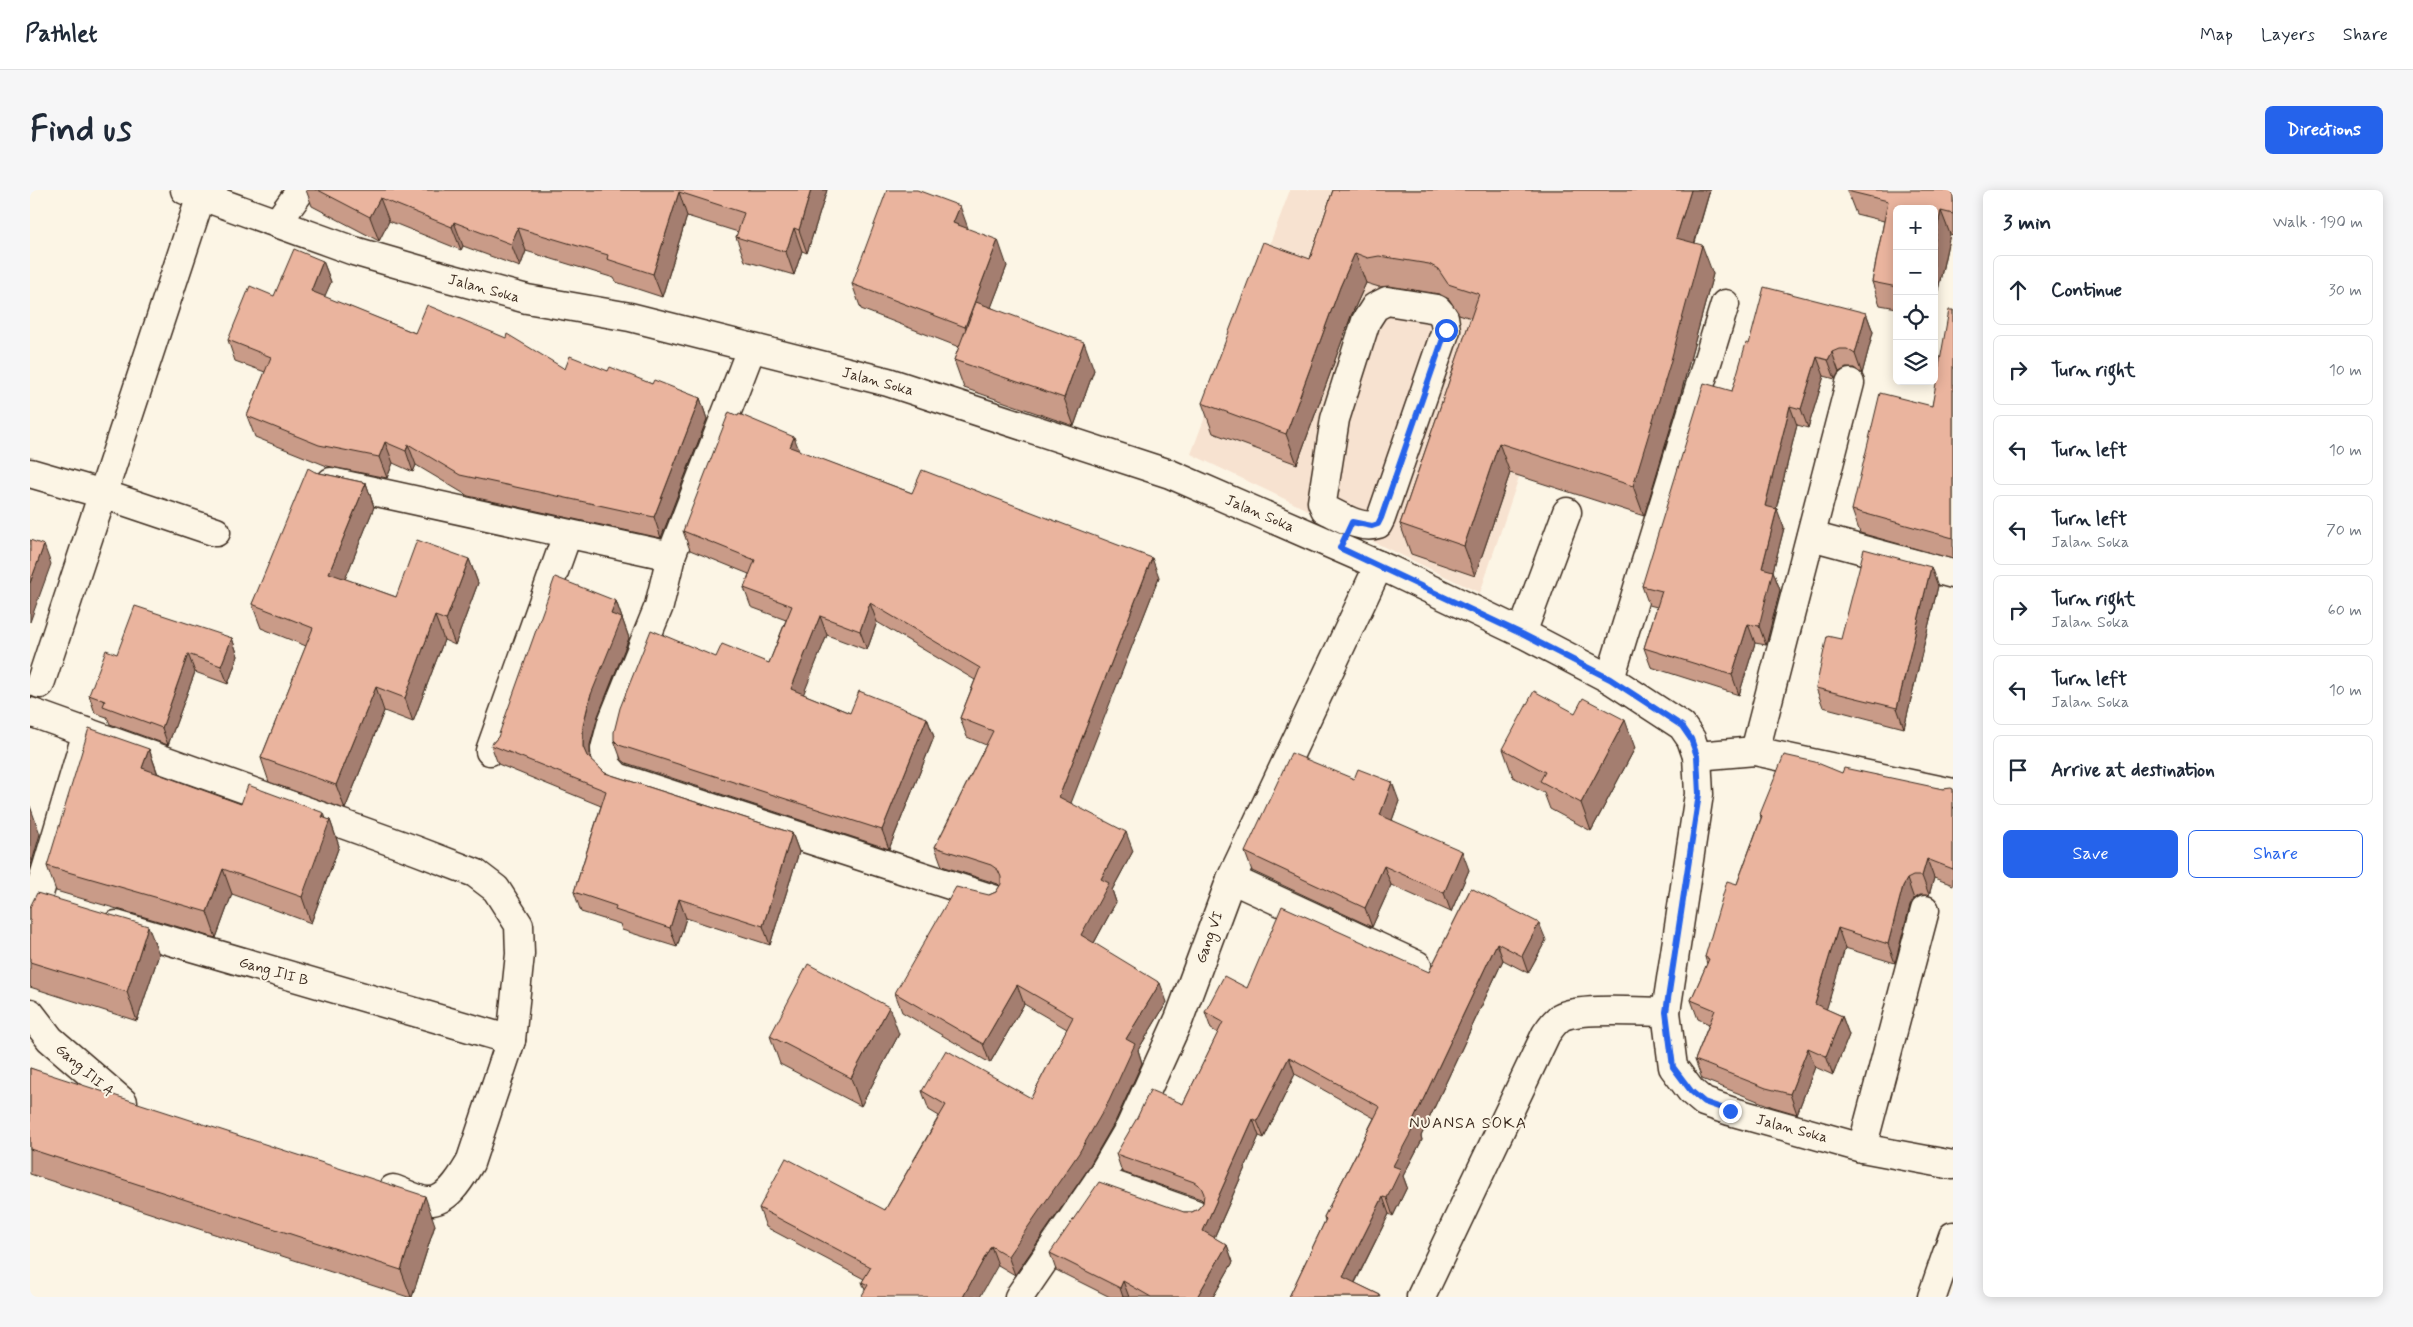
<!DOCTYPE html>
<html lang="en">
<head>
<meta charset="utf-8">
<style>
	:root { --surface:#fff; --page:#f6f6f7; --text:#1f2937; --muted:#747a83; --line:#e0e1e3; --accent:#2563eb }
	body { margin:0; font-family:Mynerve,sans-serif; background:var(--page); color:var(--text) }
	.controls { position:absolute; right:15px; top:15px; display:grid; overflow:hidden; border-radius:8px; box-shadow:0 2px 12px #0003 }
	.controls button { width:45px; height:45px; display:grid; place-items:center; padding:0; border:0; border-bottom:1px solid var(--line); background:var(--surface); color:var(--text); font:25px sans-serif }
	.stop { position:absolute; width:15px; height:15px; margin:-11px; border:4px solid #2563eb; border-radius:50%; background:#fff }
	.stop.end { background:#2563eb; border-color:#fff; box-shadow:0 1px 5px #0008 }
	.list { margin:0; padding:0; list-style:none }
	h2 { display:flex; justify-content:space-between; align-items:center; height:65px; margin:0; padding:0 20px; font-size:21px }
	h2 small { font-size:16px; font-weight:400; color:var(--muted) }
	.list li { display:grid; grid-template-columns:32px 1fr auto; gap:15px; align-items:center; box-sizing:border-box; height:70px; margin:0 10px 10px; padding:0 10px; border:1px solid var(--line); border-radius:8px }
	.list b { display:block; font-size:19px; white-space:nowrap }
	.list p { margin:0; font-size:16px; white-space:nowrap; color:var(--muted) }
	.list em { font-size:16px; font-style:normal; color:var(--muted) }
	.actions { display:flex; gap:10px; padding:15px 20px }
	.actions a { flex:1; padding:11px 0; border:1px solid var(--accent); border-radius:8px; text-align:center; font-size:18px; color:var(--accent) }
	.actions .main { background:var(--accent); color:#fff }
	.icon { flex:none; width:28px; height:28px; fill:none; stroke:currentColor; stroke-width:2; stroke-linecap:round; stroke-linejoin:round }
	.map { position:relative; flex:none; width:1923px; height:1107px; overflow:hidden; border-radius:8px }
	header { display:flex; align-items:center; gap:30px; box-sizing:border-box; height:70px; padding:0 25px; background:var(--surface); border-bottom:1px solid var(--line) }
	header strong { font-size:24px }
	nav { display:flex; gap:28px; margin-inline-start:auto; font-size:18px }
	.intro { display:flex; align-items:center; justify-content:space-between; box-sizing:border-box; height:120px; padding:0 30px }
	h1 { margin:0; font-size:35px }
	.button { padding:12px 22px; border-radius:8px; background:var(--accent); color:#fff; font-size:18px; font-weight:700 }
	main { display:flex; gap:30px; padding:0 30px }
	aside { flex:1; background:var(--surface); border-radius:8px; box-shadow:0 2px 12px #0003 }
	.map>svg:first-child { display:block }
	.built { fill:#f7e2d0 }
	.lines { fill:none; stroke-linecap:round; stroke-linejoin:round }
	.minor-casing { stroke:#3b2a1e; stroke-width:31 }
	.minor { stroke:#fcf5e5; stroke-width:28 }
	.wall { fill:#c99b88; stroke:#3b2a1e }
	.shaded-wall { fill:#a47e6f; stroke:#3b2a1e }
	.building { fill:#eab49e; stroke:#3b2a1e }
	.route { stroke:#2563eb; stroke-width:6 }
	.labels { text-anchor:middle; stroke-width:4; stroke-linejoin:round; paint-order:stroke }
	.street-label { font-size:15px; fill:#3b2a1e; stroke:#fcf5e5 }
	.neighbourhood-label { font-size:16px; letter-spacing:1px; fill:#3b2a1e; stroke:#fcf5e5 }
</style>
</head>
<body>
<header>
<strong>Pathlet</strong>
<nav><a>Map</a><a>Layers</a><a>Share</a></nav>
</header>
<div class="intro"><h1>Find us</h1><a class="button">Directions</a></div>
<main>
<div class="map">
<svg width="1923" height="1107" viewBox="0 0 1923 1107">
	<rect width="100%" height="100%" fill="#fcf5e5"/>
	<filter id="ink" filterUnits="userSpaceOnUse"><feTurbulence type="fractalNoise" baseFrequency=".02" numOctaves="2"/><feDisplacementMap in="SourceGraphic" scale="10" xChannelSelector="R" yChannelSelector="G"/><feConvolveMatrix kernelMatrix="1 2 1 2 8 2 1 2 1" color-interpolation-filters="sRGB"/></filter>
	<g filter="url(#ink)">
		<polygon class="built" points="1260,0 1422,0 1570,46 1450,403 1161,264"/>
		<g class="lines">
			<g class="minor-casing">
				<g id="minor">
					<polyline points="155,0 324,61 400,83 497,109 600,127 858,192 1140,284 1360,380 1492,443 1580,489 1652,536 1661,549 1667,566 1669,604 1636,822 1643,877 1661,901 1674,912 1700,921 1832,958 1923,975"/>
					<polyline points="247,33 271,0"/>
					<path d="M1357,111L1407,119L1414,127L1416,140L1351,328L1348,334C1330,340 1310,326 1295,319L1292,312L1305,229L1336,131L1345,117Z"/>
					<polyline points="721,159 641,366 629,416 582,532 575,559 576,575 587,587 963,709"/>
					<polyline points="0,283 73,304 186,342"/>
					<polyline points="301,292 641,366"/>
					<polyline points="1781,346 1923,384"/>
					<polyline points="1492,443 1537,322"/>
					<polyline points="1580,489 1695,114"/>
					<polyline points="10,494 171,6"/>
					<path d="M0,522L385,660L445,683L466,699L489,735L490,764L481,850L440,973C431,988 417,1013 397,1011C386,1010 373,1002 363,999"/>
					<polyline points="460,561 537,345"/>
					<polyline points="1725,561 1820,193"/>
					<polyline points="1667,566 1725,561 1923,603"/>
					<polyline points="1201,689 1387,775"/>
					<polyline points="0,734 57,542"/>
					<polyline points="86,735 481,850"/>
					<polyline points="0,823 20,849 93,912"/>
					<polyline points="1832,958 1895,720"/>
					<polyline points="1069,990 1165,1024"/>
					<polyline points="989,1107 1069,990 1100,937 1149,829 1201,689 1349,375"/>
					<path d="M1391,1107L1516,844C1520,838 1525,831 1531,827C1549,817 1613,822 1636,822"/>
					<polyline points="1902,1107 1923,1046"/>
				</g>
			</g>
			<use href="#minor" class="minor"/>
		</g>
		<g class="wall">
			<polygon points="276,0 797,0 777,63 772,61 764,85 715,71 706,47 708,42 657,26 632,107 586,92 584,88 496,61 490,77 433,56 431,60 359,31 349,51 282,16"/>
			<polygon points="1303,0 1680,0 1665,53 1683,84 1651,203 1614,326 1480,283 1445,386 1381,364 1370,334 1441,128 1429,124 1419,109 1409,104 1359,96 1349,97 1336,93 1321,126 1267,274 1183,243 1172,213 1280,69"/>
			<polygon points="1923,0 1923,45 1920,44 1904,119 1904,19 1867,19 1867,118 1850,115 1842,92 1854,31 1826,24 1817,1"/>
			<polygon points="938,39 977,76 961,117 1064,180 1044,236 934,198 924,170 929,157 831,119 822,94"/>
			<polygon points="293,71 301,92 294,107 385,143 535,179 578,181 670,208 677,229 631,348 438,306 386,275 383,282 363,273 357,288 297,276 225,247 217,226 235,182 205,171 198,150 244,106"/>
			<polygon points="1923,120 1923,369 1830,343 1822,320 1902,216"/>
			<polygon points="1836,123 1843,142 1832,184 1824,178 1816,178 1809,182 1805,189 1794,186 1778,238 1767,235 1746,319 1754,338 1743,381 1750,400 1736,455 1725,453 1709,505 1621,477 1614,458 1627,417 1619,415 1612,396 1702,201 1719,154"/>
			<polygon points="769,261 882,303 1129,387 1040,613 1103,661 1082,700 1086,712 1064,753 1137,812 1108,860 1112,873 1086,930 1056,982 985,1085 968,1075 835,1100 832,1092 834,1089 736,1037 729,1018 855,1020 909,926 899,920 892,901 1001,908 1037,839 994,814 960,873 872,822 865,803 959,705 966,702 970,696 968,694 912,676 905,657 956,555 937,547 930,528 945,490 847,432 837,460 797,445 773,504 820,523 897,528 904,547 859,659 596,573 591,569 584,550 686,467 739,473 756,430 721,417 714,398 719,384 660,360 653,341"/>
			<polygon points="285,282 336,293 344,317 315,389 366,407 439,369 448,393 425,455 414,450 383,532 354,521 315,619 239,592 231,568 276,456 231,438 222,414"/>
			<polygon points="1908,396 1874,538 1793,517 1786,498 1811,449"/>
			<polygon points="586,411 599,448 568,526 560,555 560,569 575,583 762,643 769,662 740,755 656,728 647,757 592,740 590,734 551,722 544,702 571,616 468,574 461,555"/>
			<polygon points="202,448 208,466 198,494 165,482 138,555 80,534 77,527 65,523 59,505 87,464"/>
			<polygon points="1545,523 1605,558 1561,641 1520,619 1514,603 1483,587 1473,559"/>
			<polygon points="119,559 128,584 211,614 296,629 300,630 309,656 281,733 202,704 186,748 26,701 17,676"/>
			<polygon points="1812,583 1913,599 1923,599 1923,695 1904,688 1899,705 1890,705 1884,709 1880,716 1865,773 1815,758 1796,819 1812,826 1819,845 1803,885 1785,877 1767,924 1743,917 1672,889 1665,870 1679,834 1668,829 1661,810 1677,774 1675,767 1707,694 1731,628 1730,624"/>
			<polygon points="1369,611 1362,630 1439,680 1421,722 1361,695 1342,737 1222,681 1215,662"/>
			<polygon points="1441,698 1516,750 1498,783 1473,770 1391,946 1392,950 1373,986 1377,997 1363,1026 1359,1024 1325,1093 1350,1105 1351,1107 1259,1107 1295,1031 1294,1027 1344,928 1265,884 1234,948 1229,946 1184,1048 1197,1055 1203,1072 1183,1107 1080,1107 1026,1080 1020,1063 1154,1022 1162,1022 1168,1019 1173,1013 1173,1011 1171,1009 1092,982 1086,964 1153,914 1188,843 1181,839 1175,822 1217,798 1399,782"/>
			<polygon points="0,717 129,764 107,831 0,797"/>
			<polygon points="869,844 831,916 750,874 740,846"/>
			<polygon points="0,878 405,1035 382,1107 378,1107 0,984"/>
		</g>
		<g class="shaded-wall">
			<polygon points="781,0 797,0 777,63 769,40"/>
			<polygon points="1661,0 1680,0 1657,78 1646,48"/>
			<polygon points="649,2 657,26 632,107 623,84"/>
			<polygon points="350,8 359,31 349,51 340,27"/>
			<polygon points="930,16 939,41 923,33"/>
			<polygon points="1911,21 1920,44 1904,119 1904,54"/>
			<polygon points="424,32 433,56 431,60 422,37"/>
			<polygon points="488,38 496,61 490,77 481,54"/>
			<polygon points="764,38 772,61 764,85 756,62"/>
			<polygon points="968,50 977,76 944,162 935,137"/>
			<polygon points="1672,55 1683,84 1651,203 1614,326 1603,296"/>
			<polygon points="1325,63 1336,93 1321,126 1267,274 1256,244 1310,97"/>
			<polygon points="293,71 301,92 288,122 281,101"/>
			<polygon points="1836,123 1843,142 1832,184 1825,164"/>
			<polygon points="1054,152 1064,180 1044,236 1034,208"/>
			<polygon points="1802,162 1809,182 1805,189 1798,170"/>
			<polygon points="1787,167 1794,186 1778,238 1771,219"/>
			<polygon points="670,208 677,229 631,348 624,327"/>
			<polygon points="1760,216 1767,235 1742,335 1735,316"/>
			<polygon points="764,247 771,265 760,257"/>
			<polygon points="355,252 363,273 357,288 349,267"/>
			<polygon points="1469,253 1480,283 1445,386 1434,356"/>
			<polygon points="378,254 386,275 383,282 376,261"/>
			<polygon points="336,293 344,317 308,407 299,383"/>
			<polygon points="1747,319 1754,338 1743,381 1750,400 1736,455 1729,436 1732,378"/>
			<polygon points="14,355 21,374 0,432 0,393"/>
			<polygon points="1122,368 1129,387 1036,626 1029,607"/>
			<polygon points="439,369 448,393 425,455 416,430"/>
			<polygon points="1901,377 1908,396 1874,538 1867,518"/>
			<polygon points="586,411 599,448 568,526 560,555 560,576 553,557 553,536 581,424"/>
			<polygon points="840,413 847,432 837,460 830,441"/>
			<polygon points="405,426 414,450 383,532 375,508"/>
			<polygon points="790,426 797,445 768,518 761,499"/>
			<polygon points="1718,434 1725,453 1709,505 1702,485"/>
			<polygon points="202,448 208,466 198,494 191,476"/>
			<polygon points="158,464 165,482 138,555 132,538"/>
			<polygon points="346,497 354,521 315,619 306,595"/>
			<polygon points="897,528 904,547 859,659 852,640"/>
			<polygon points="1595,530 1605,558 1561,641 1551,613"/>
			<polygon points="119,559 128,585 112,578"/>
			<polygon points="1362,592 1369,611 1357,644 1350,625"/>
			<polygon points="0,616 10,644 0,679"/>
			<polygon points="294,623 298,635 300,630 309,656 281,733 272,707"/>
			<polygon points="1096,642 1103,661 1082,700 1086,712 1058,764 1051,745 1071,689"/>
			<polygon points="762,643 769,662 740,755 733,736"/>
			<polygon points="1432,661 1439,680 1421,722 1414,703"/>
			<polygon points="1897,669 1904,688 1899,705 1892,686"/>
			<polygon points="1354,676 1361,695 1342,737 1335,718"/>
			<polygon points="193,679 202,704 186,748 177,722"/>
			<polygon points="1877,689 1884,709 1880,716 1865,773 1858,754 1873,696"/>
			<polygon points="649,709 656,728 647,757 640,738"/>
			<polygon points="1509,733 1516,750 1498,783 1492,766"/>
			<polygon points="118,736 129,764 107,831 97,802"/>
			<polygon points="1808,738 1815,758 1792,834 1785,814"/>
			<polygon points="1467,753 1473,770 1391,946 1392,950 1373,986 1377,997 1363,1026 1357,1008 1363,976 1383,931"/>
			<polygon points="1130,793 1137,812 1108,860 1112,873 1086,930 1056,982 985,1085 978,1066 1096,849"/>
			<polygon points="987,795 994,814 960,873 953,854"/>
			<polygon points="859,817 869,844 831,916 821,888"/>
			<polygon points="1812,826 1819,845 1803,885 1796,866"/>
			<polygon points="1778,858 1785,877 1767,924 1760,904"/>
			<polygon points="1259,867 1265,884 1234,948 1227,931"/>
			<polygon points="1223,929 1229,946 1179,1059 1173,1041"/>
			<polygon points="395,1006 405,1035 382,1107 381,1107 371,1080"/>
			<polygon points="1353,1007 1359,1024 1319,1104 1313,1087"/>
			<polygon points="1197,1055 1203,1072 1183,1107 1167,1107"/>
			<polygon points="961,1056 968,1075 950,1107 933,1107"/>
			<polygon points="1093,1091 1099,1107 1093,1107 1090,1098"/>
		</g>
		<g class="building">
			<polygon points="288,0 781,0 769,40 764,38 756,62 706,47 714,23 649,2 623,84 577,69 578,65 488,38 481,54 424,32 422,37 350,8 340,27"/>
			<polygon points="857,0 887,0 930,16 923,33 968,50 935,137 822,94"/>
			<polygon points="1303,0 1661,0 1646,48 1672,55 1640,174 1603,296 1469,253 1434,356 1370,334 1449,104 1418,94 1408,79 1399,74 1349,66 1338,68 1325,63 1310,97 1256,244 1172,213 1233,52 1280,69"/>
			<polygon points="1817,0 1923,0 1923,24 1911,21 1904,54 1904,19 1867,19 1867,97 1842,92 1858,11 1817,1"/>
			<polygon points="264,59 293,71 281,101 385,143 397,115 476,148 477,144 535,179 540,166 578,181 580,177 622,194 624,190 670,208 624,327 430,285 378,254 376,261 355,252 349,267 289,255 217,226 241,167 198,150 220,96 244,106"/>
			<polygon points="1734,97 1836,123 1825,164 1817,159 1809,159 1802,162 1798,170 1787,167 1771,219 1760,216 1735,316 1747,319 1732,378 1743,381 1729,436 1718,434 1702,485 1614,458 1632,401 1612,396 1674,193 1702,201 1716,153 1719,154"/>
			<polygon points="946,112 1054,152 1034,208 924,170"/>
			<polygon points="1919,120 1923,120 1923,348 1822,320 1850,203 1902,216"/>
			<polygon points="699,222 708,226 709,224 764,247 760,257 882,303 892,280 1122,368 1029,607 1096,642 1071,689 1079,693 1051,745 1130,793 1096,849 1105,854 1079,911 1049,963 978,1066 961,1056 933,1107 831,1107 838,1095 832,1092 841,1077 729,1018 756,968 855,1020 916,915 892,901 916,860 1001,908 1043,827 987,795 953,854 865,803 926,697 959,705 966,702 971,694 971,687 968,680 961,675 905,657 963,541 930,528 950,478 840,413 830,441 790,426 761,499 820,523 829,501 897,528 852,640 589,555 584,550 584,542 590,518 621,440 686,467 692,454 739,473 762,416 714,398 725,370 653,341"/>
			<polygon points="278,278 285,282 336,293 299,383 366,407 387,350 439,369 416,430 405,426 375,508 346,497 306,595 231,568 283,438 222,414"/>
			<polygon points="0,350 14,355 0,393"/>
			<polygon points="1834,359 1901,377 1867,518 1786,498 1797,446 1811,449"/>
			<polygon points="525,387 586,411 581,424 592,428 560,507 553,536 553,557 557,566 575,583 762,643 733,736 649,709 640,738 585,720 586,716 544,702 576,601 461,555 468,547"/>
			<polygon points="105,416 202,448 191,476 158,464 132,538 73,516 75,511 59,505 76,460 87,464"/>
			<polygon points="1504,501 1545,523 1553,508 1595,530 1551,613 1510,591 1515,582 1473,559"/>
			<polygon points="59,538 119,559 112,578 211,614 218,595 294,623 292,627 300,630 272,707 193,679 177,722 17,676"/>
			<polygon points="1261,563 1324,589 1328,579 1362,592 1350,625 1432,661 1414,703 1354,676 1335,718 1215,662"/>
			<polygon points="1754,565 1785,572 1812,583 1814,578 1913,599 1921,598 1923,599 1923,679 1897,669 1892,686 1883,686 1877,689 1873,696 1858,754 1808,738 1785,814 1812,826 1796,866 1778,858 1760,904 1736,898 1665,870 1685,820 1661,810 1679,769 1675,767 1697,691 1707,694 1732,626 1730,624"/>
			<polygon points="1441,698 1509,733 1492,766 1467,753 1383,931 1386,933 1363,976 1371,979 1357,1008 1353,1007 1313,1087 1350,1105 1349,1107 1259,1107 1296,1029 1294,1027 1350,917 1259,867 1227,931 1223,929 1173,1041 1197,1055 1167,1107 1121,1107 1093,1091 1090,1098 1020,1063 1069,992 1154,1022 1162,1022 1168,1019 1173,1013 1174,1004 1171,997 1164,992 1086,964 1107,928 1120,900 1153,914 1193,832 1175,822 1194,786 1217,798 1252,716 1399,782"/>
			<polygon points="7,703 118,736 97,802 0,772 0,717"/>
			<polygon points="778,774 859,817 821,888 740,846"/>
			<polygon points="0,878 395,1006 371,1080 0,959"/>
		</g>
	</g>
	<g class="lines" filter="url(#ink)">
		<polyline class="route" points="1416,140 1351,328 1348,334 1342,336 1322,332 1310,358 1492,444 1580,489 1652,536 1661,549 1667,566 1669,604 1636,822 1643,877 1661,901 1674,912 1700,921"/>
	</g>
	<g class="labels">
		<g class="street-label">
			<text transform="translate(454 98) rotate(15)" y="5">Jalan Soka</text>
			<text transform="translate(848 191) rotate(15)" y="5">Jalan Soka</text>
			<text transform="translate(1230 323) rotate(23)" y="5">Jalan Soka</text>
			<text transform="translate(1179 747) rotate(-70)" y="5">Gang VI</text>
			<text transform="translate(244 781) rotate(16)" y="5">Gang III B</text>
			<text transform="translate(55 880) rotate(41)" y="5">Gang III A</text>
			<text transform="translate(1762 938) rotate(15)" y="5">Jalan Soka</text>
		</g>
		<g class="neighbourhood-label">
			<text x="1438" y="938">NUANSA SOKA</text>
		</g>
	</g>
</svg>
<div class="controls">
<button>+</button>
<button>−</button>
<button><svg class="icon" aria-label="locate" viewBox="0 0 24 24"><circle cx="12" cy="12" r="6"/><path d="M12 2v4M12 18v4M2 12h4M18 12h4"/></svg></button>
<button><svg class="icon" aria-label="layers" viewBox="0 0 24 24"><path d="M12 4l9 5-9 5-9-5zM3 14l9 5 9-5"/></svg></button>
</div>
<div class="stop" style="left:1416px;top:140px"></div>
<div class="stop end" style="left:1700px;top:921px"></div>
</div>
<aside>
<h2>3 min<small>Walk · 190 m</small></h2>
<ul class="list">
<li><svg class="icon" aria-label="ahead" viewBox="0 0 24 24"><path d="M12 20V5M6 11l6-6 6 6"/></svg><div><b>Continue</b></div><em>30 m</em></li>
<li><svg class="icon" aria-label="right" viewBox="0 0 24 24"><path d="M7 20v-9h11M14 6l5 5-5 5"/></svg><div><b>Turn right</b></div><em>10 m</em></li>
<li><svg class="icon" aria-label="left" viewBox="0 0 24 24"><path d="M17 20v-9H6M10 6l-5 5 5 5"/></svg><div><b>Turn left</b></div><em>10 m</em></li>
<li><svg class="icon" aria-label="left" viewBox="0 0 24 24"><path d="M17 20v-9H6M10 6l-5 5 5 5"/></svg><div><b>Turn left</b><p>Jalan Soka</p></div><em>70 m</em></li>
<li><svg class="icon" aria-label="right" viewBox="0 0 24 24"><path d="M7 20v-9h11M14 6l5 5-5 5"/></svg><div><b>Turn right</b><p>Jalan Soka</p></div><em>60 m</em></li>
<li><svg class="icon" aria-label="left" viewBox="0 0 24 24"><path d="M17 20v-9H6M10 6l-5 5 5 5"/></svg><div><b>Turn left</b><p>Jalan Soka</p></div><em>10 m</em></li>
<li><svg class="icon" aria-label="arrive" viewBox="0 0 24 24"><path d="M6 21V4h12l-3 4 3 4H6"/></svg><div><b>Arrive at destination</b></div></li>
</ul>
<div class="actions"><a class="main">Save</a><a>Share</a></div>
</aside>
</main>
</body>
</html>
